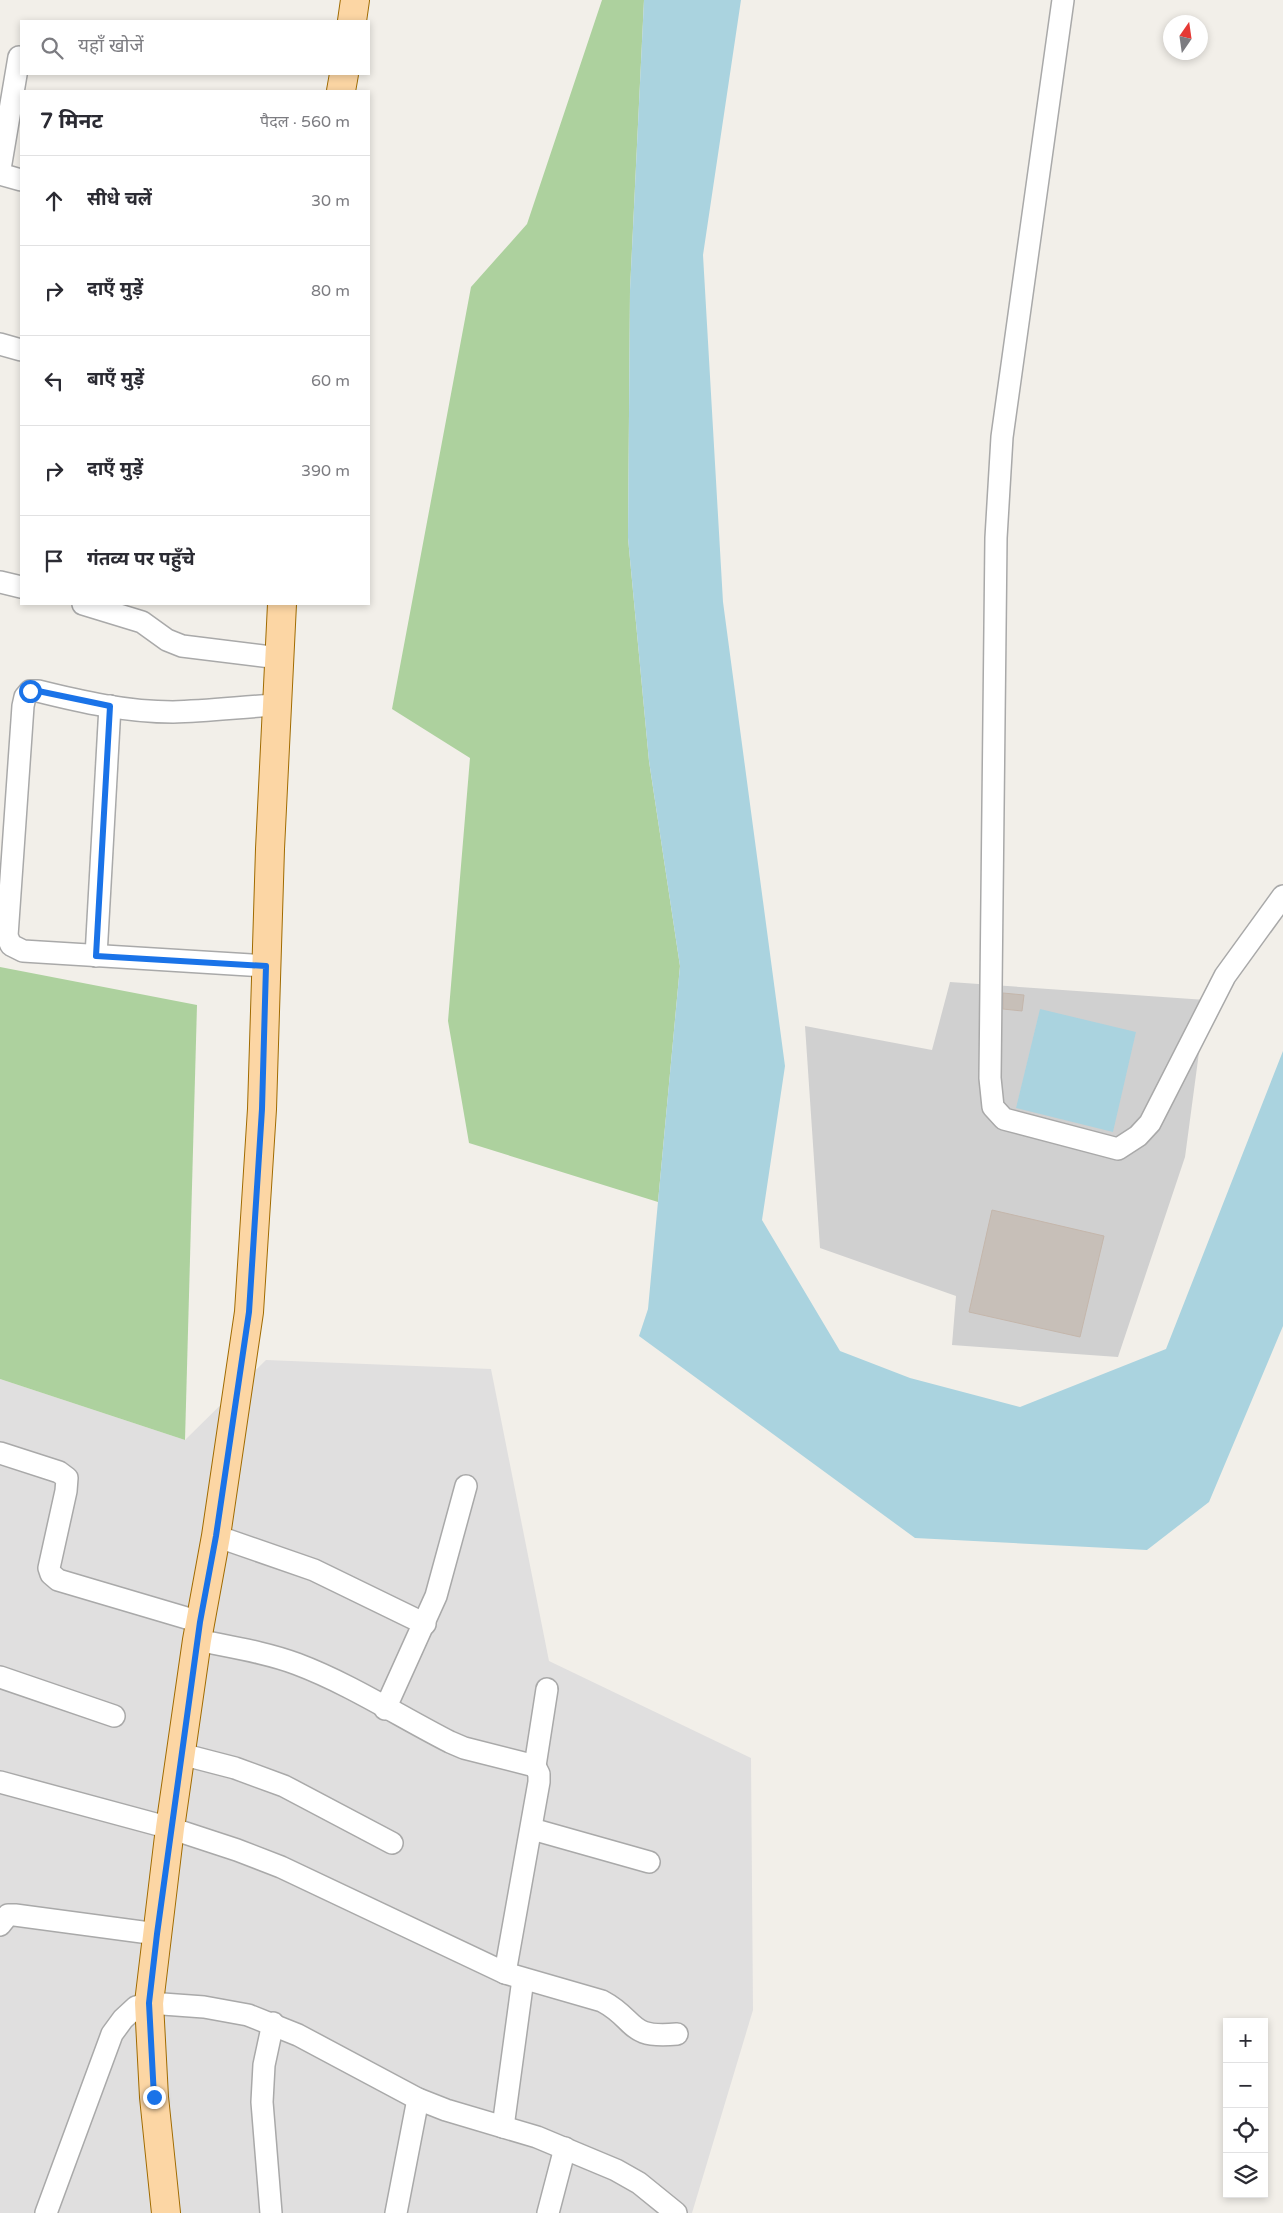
<!DOCTYPE html>
<html lang="hi">
<head>
<meta charset="utf-8">
<style>
	:root { --surface:#fff; --page:#f2f2f3; --text:#2b2b33; --muted:#7c7c81; --line:#e1e1e2 }
	body { margin:0; font-family:"Varela Round","Noto Sans Devanagari",sans-serif; background:var(--page); color:var(--text) }
	.controls { position:absolute; right:15px; bottom:15px; display:grid; overflow:hidden; border-radius:0px; box-shadow:0 2px 8px #0003 }
	.controls button { width:45px; height:45px; display:grid; place-items:center; padding:0; border:0; border-bottom:1px solid var(--line); background:var(--surface); color:var(--text); font:25px sans-serif }
	.compass { position:absolute; left:1163px; top:15px; width:45px; height:45px; border-radius:50%; background:var(--surface); box-shadow:0 2px 8px #0003; rotate:13deg }
	.stop { position:absolute; width:15px; height:15px; margin:-11px; border:4px solid #1a73e8; border-radius:50%; background:#fff }
	.stop.end { background:#1a73e8; border-color:#fff; box-shadow:0 1px 5px #0008 }
	.list { margin:0; padding:0; list-style:none }
	h2 { display:flex; justify-content:space-between; align-items:center; height:65px; margin:0; padding:0 20px; font-size:21px }
	h2 small { font-size:16px; font-weight:400; color:var(--muted) }
	.list li { display:grid; grid-template-columns:32px 1fr auto; gap:15px; align-items:center; box-sizing:border-box; height:90px; padding:0 20px; border-top:1px solid var(--line) }
	.list b { display:block; font-size:19px; white-space:nowrap }
	.list em { font-size:16px; font-style:normal; color:var(--muted) }
	.icon { flex:none; width:28px; height:28px; fill:none; stroke:currentColor; stroke-width:2; stroke-linecap:round; stroke-linejoin:round }
	.map { position:relative; flex:none; width:1283px; height:2213px; overflow:hidden }
	.search { position:absolute; background:var(--surface); box-shadow:0 2px 8px #0003; left:20px; top:20px; width:350px; height:55px; display:flex; align-items:center; gap:12px; box-sizing:border-box; padding:0 18px; border-radius:0px; color:var(--muted); font-size:19px }
	.panel { position:absolute; background:var(--surface); box-shadow:0 2px 8px #0003; left:20px; top:90px; width:350px; height:515px; border-radius:0px }
	.map>svg:first-child { display:block }
	.residential { fill:#e0dfdf }
	.religious { fill:#d0d0d0 }
	.forest { fill:#add19e }
	.water { fill:#aad3df }
	.building { fill:#c7bfb8; stroke:#c4b6ab }
	.lines { fill:none; stroke-linecap:round; stroke-linejoin:round }
	.minor-casing { stroke:#a9a9a9; stroke-width:24 }
	.major-casing { stroke:#a06b00; stroke-width:30 }
	.minor { stroke:#fff; stroke-width:21 }
	.major { stroke:#fcd6a4; stroke-width:28 }
	.route { stroke:#1a73e8; stroke-width:6 }
</style>
</head>
<body>
<div class="map">
<svg width="1283" height="2213" viewBox="0 0 1283 2213">
	<rect width="100%" height="100%" fill="#f2efe9"/>
	<polygon class="residential" points="266,1360 491,1369 549,1661 751,1758 753,2010 692,2213 0,2213 0,1379 185,1440"/>
	<polygon class="religious" points="950,982 1206,1000 1185,1157 1118,1357 952,1345 956,1296 820,1248 805,1026 932,1050"/>
	<g class="forest">
		<polygon points="602,0 644,0 630,290 628,538 649,761 680,966 658,1202 469,1143 448,1021 470,758 392,709 471,287 527,224"/>
		<polygon points="0,967 197,1005 185,1440 0,1379"/>
	</g>
	<g class="water">
		<polygon points="644,0 741,0 703,255 723,602 785,1066 762,1220 840,1351 910,1378 1020,1407 1166,1349 1283,1051 1283,1326 1209,1502 1147,1550 915,1538 639,1336 648,1309 680,966 649,761 628,538 630,290"/>
		<polygon points="1040,1009 1136,1032 1113,1132 1016,1108"/>
	</g>
	<g class="building">
		<polygon points="1003,993 1024,995 1022,1011 1003,1009"/>
		<polygon points="992,1210 1104,1236 1080,1337 969,1312"/>
	</g>
	<g class="lines">
		<g class="minor-casing">
			<g id="minor">
				<polyline points="1063,0 1002,437 996,538 990,1078 993,1107 1004,1119 1118,1149 1138,1136 1150,1123 1225,976 1283,896"/>
				<polyline points="0,169 19,57"/>
				<polyline points="0,174 21,180"/>
				<polyline points="0,344 21,350"/>
				<polyline points="0,582 21,587"/>
				<polyline points="83,604 142,622 167,640 182,646 279,658"/>
				<polyline points="96,956 110,706"/>
				<path d="M266,966L23,951L11,945L7,936L23,706L25,697L30,691H38C82,702 127,712 173,712C207,711 242,707 276,705"/>
				<polyline points="0,1453 59,1472 67,1478 66,1491 49,1568 51,1574 58,1580 200,1622"/>
				<polyline points="216,1536 314,1570 425,1624"/>
				<path d="M197,1640C230,1647 265,1652 297,1664C350,1684 399,1716 450,1742L464,1748L535,1766L539,1774V1782L505,1973"/>
				<polyline points="0,1677 114,1716"/>
				<polyline points="385,1709 436,1596 466,1486"/>
				<polyline points="181,1754 235,1768 284,1786 392,1843"/>
				<polyline points="535,1766 547,1689"/>
				<path d="M0,1782L170,1828L237,1850L281,1867L505,1973L602,2001C638,2020 626,2039 677,2034"/>
				<polyline points="532,1829 649,1862"/>
				<polyline points="0,1925 8,1915 15,1915 157,1934"/>
				<polyline points="503,2127 523,1979"/>
				<polyline points="46,2213 112,2034 123,2019 136,2007 149,2003 204,2007 248,2015 298,2035 418,2099 446,2110 537,2137 616,2170 639,2183 676,2213"/>
				<polyline points="271,2213 262,2102 264,2065 273,2023"/>
				<polyline points="396,2213 418,2099"/>
				<polyline points="548,2213 565,2148"/>
			</g>
		</g>
		<g class="major-casing">
			<g id="major">
				<polyline points="352,21 355,0"/>
				<polyline points="341,91 344,74"/>
				<polyline points="166,2213 154,2097 149,2003 170,1828 197,1640 216,1536 249,1312 262,1109 270,849 282,604"/>
			</g>
		</g>
		<use href="#minor" class="minor"/>
		<use href="#major" class="major"/>
	</g>
	<g class="lines">
		<polyline class="route" points="30,691 38,691 110,706 96,956 266,966 262,1109 249,1312 216,1536 200,1622 157,1934 149,2003 154,2097"/>
	</g>
</svg>
<div class="controls">
<button>+</button>
<button>−</button>
<button><svg class="icon" aria-label="locate" viewBox="0 0 24 24"><circle cx="12" cy="12" r="6"/><path d="M12 2v4M12 18v4M2 12h4M18 12h4"/></svg></button>
<button><svg class="icon" aria-label="layers" viewBox="0 0 24 24"><path d="M12 4l9 5-9 5-9-5zM3 14l9 5 9-5"/></svg></button>
</div>
<svg class="compass" viewBox="-18 -18 36 36"><path d="M0-13l5 13h-10z" fill="#e53935"/><path d="M0 13l5-13h-10z" fill="#7c7c81"/></svg>
<div class="stop" style="left:30px;top:691px"></div>
<div class="stop end" style="left:154px;top:2097px"></div>
<div class="search"><svg class="icon" aria-label="search" viewBox="0 0 24 24"><circle cx="10" cy="10" r="6"/><path d="M15 15l6 6"/></svg>यहाँ खोजें</div>
<section class="panel">
<h2>7 मिनट<small>पैदल · 560 m</small></h2>
<ul class="list">
<li><svg class="icon" aria-label="ahead" viewBox="0 0 24 24"><path d="M12 20V5M6 11l6-6 6 6"/></svg><div><b>सीधे चलें</b></div><em>30 m</em></li>
<li><svg class="icon" aria-label="right" viewBox="0 0 24 24"><path d="M7 20v-9h11M14 6l5 5-5 5"/></svg><div><b>दाएँ मुड़ें</b></div><em>80 m</em></li>
<li><svg class="icon" aria-label="left" viewBox="0 0 24 24"><path d="M17 20v-9H6M10 6l-5 5 5 5"/></svg><div><b>बाएँ मुड़ें</b></div><em>60 m</em></li>
<li><svg class="icon" aria-label="right" viewBox="0 0 24 24"><path d="M7 20v-9h11M14 6l5 5-5 5"/></svg><div><b>दाएँ मुड़ें</b></div><em>390 m</em></li>
<li><svg class="icon" aria-label="arrive" viewBox="0 0 24 24"><path d="M6 21V4h12l-3 4 3 4H6"/></svg><div><b>गंतव्य पर पहुँचे</b></div></li>
</ul>
</section>
</div>
</body>
</html>
